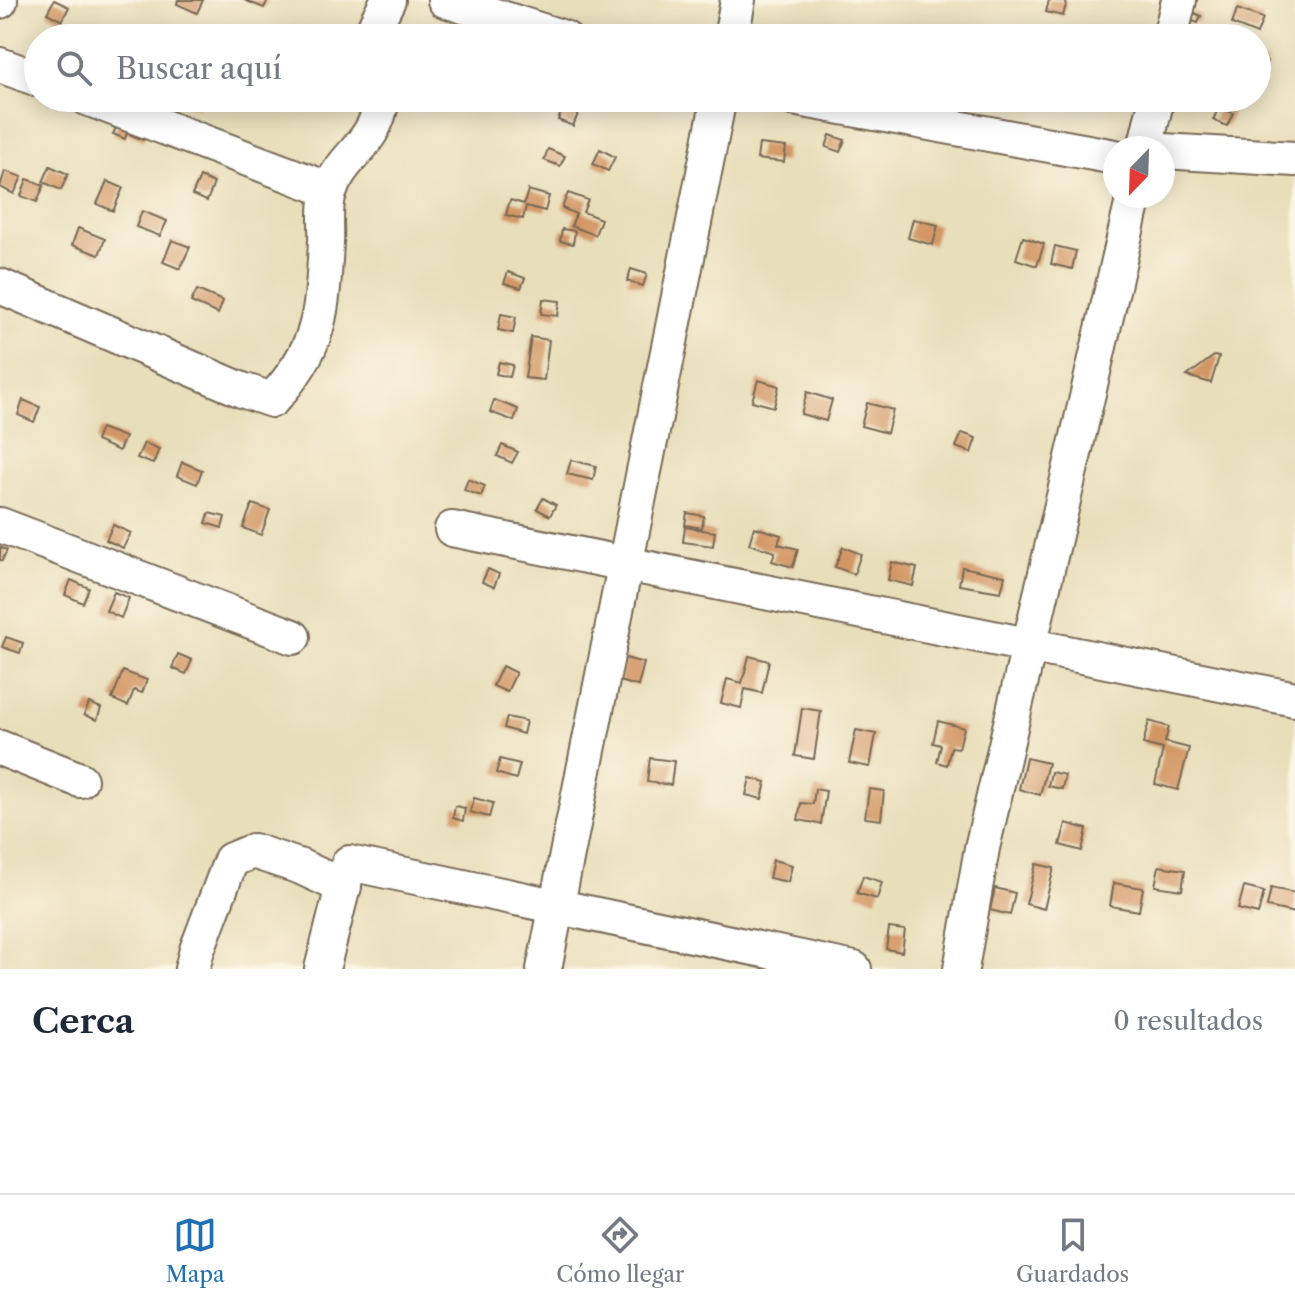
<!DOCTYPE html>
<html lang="es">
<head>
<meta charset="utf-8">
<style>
	:root { --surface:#fff; --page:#f2f2f3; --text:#1f2937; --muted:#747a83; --line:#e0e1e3; --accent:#1f6fb2 }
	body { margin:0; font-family:"Libre Caslon Text",serif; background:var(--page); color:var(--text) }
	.compass { position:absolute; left:1103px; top:136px; width:72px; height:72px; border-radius:50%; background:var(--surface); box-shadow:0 4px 20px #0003; rotate:203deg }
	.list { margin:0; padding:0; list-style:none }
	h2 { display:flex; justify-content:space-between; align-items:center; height:104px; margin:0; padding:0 32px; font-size:34px }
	h2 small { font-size:26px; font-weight:400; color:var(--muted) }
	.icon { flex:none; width:44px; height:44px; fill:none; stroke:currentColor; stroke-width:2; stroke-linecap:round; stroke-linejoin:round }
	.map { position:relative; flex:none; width:1295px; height:969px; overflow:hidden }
	.search { position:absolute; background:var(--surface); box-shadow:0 4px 20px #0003; left:24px; right:24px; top:24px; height:88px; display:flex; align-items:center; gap:20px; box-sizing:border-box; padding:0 28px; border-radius:44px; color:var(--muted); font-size:30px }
	.sheet { height:224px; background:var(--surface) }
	nav { display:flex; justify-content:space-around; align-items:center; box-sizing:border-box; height:112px; border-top:2px solid var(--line); background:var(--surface); font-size:22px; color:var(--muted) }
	nav a { display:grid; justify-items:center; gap:4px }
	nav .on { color:var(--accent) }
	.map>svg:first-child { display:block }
	.building { fill:#d39765 }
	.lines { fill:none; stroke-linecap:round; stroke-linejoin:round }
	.street-casing { stroke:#786955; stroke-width:38 }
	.street { stroke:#fff; stroke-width:34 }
</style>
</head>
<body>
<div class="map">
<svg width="1295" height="969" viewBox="0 0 1295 969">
	<rect width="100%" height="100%" fill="#fcf5e5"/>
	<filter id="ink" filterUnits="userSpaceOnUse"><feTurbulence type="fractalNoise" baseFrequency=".0125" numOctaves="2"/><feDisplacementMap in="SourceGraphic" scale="16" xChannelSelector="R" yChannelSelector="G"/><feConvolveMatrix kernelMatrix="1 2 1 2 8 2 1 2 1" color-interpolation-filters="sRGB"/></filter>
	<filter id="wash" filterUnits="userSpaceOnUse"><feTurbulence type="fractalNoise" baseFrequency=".006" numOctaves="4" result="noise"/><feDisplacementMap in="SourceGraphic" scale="32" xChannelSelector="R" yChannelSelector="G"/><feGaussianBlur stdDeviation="1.8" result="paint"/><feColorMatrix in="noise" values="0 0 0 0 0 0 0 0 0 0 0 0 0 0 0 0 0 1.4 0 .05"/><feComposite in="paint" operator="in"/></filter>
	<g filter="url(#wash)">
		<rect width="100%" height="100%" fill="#e8deba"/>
		<g id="blocks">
			<g class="building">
				<polygon points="54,0 69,7 62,21 47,13"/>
				<polygon points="178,0 203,0 197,13 177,4"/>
				<polygon points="244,0 268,0 264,8"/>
				<polygon points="1049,0 1067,1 1063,16 1046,12"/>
				<polygon points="1237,9 1263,18 1257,34 1232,24"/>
				<polygon points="1193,12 1201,16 1198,23 1190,20"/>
				<polygon points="849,28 863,32 862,38 846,38"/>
				<polygon points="1257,59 1267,61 1262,81 1257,80"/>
				<polygon points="186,98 202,98 198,108 184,103"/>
				<polygon points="1223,98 1237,98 1233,109 1220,104"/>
				<polygon points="1219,107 1233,113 1227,126 1213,120"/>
				<polygon points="563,108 578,114 573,126 558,120"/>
				<polygon points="119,121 147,132 143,140 127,133 125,139 113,134"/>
				<polygon points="830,135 845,140 840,152 826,147"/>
				<polygon points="759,144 786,147 784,162 757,159"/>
				<polygon points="548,149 565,156 560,166 544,160"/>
				<polygon points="600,149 615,157 608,171 593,164"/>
				<polygon points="50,166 68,174 61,190 43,182"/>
				<polygon points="5,171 22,177 14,194 0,187"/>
				<polygon points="200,177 214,183 207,201 192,195"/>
				<polygon points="27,179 44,185 37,202 21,196"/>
				<polygon points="107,181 123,188 113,211 97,204"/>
				<polygon points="528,190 549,196 545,211 526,206 523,219 506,215 510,200 524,204"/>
				<polygon points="568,193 588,200 583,212 601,219 595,235 571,226 576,214 562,208"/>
				<polygon points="142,211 167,221 160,236 136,227"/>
				<polygon points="913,219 938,225 933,245 908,238"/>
				<polygon points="78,228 105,239 99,255 72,245"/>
				<polygon points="562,229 575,231 573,244 560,241"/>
				<polygon points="1023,237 1044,244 1037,266 1016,259"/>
				<polygon points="172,240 190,247 180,269 163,262"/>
				<polygon points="1055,246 1076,251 1072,269 1051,264"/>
				<polygon points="631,269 647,274 643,286 627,281"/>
				<polygon points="508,272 525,278 521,288 504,283"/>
				<polygon points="197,290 223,301 218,314 191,302"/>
				<polygon points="543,299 560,301 558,316 541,314"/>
				<polygon points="501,314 516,317 513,333 498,330"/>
				<polygon points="531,337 549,340 544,380 525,378"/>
				<polygon points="1214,356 1219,357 1211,383 1187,376"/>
				<polygon points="499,362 513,365 510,377 496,374"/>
				<polygon points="758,380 779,386 774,407 752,401"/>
				<polygon points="807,392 832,400 826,421 801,414"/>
				<polygon points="23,400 40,407 34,422 18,415"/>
				<polygon points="494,400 518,409 514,421 490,412"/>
				<polygon points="867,403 893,410 887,433 861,426"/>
				<polygon points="101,428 125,437 119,451 96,441"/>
				<polygon points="962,433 976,438 971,453 956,447"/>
				<polygon points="144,443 159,449 153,464 137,458"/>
				<polygon points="502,445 518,452 512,463 497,456"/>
				<polygon points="571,460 596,466 593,480 567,474"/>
				<polygon points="182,462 202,470 197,484 177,476"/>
				<polygon points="468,479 485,486 481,496 464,490"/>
				<polygon points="543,498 556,505 550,516 537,509"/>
				<polygon points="252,504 270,510 261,535 243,528"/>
				<polygon points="209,513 225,517 222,528 206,523"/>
				<polygon points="687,513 704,516 702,528 685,525"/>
				<polygon points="113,525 131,533 123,548 106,540"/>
				<polygon points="685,527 715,532 713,546 683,542"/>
				<polygon points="754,527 781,535 778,544 798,549 793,567 772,561 775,552 749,544"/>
				<polygon points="0,547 7,550 2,561 0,560"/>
				<polygon points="843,547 861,554 854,574 835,567"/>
				<polygon points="892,562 917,568 913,586 888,580"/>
				<polygon points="962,567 1005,576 1001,592 959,585"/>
				<polygon points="488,569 499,574 494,587 482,582"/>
				<polygon points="71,580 89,588 83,603 65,595"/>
				<polygon points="114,592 129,598 121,618 106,611"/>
				<polygon points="6,637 23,643 20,653 2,647"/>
				<polygon points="178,654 192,660 186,674 172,668"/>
				<polygon points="749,656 769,661 762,693 745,689 741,708 721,703 727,679 742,683"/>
				<polygon points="625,658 644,663 638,686 619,681"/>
				<polygon points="502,666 516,673 507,692 493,686"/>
				<polygon points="123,671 147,680 142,693 134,690 128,706 112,699"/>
				<polygon points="89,703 101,708 97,720 84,715"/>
				<polygon points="802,708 821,711 814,759 795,756"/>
				<polygon points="507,717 526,721 523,734 504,728"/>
				<polygon points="938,721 964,728 959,748 951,747 947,765 937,762 941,745 933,743"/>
				<polygon points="1149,721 1169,727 1165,742 1189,748 1178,790 1155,784 1163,749 1143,744"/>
				<polygon points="856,730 876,734 870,767 849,763"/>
				<polygon points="650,758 674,761 671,785 647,782"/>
				<polygon points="1026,758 1048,763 1040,795 1019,789"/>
				<polygon points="500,759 520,764 516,779 496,773"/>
				<polygon points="1051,772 1065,775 1062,789 1048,786"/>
				<polygon points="750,778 766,782 762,799 746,795"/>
				<polygon points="815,789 826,791 821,824 798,820 801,803 813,804"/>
				<polygon points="869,789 884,791 881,820 865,818"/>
				<polygon points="474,798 493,803 489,817 470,812"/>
				<polygon points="455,806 465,808 463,821 453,818"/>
				<polygon points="1066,823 1087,829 1082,851 1060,845"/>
				<polygon points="773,860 792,865 788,882 769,878"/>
				<polygon points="1036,864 1054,868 1044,909 1026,904"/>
				<polygon points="1159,866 1185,870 1182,890 1155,886"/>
				<polygon points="863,876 882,882 877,899 857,893"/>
				<polygon points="1114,883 1143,888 1139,911 1110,906"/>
				<polygon points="1244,887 1264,892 1258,914 1238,909"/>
				<polygon points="995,888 1015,893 1010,915 990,910"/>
				<polygon points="1271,888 1295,893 1295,913 1267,907"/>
				<polygon points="889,928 905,930 902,952 886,949"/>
			</g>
		</g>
	</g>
	<g filter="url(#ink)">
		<use href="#blocks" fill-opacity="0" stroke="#786955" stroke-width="2"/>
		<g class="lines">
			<g class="street-casing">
				<g id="street">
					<polyline points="445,0 564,38"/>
					<polyline points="0,1 0,0"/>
					<polyline points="376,38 376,24 388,0"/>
					<polyline points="731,38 738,0"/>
					<polyline points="1170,38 1179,0"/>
					<polyline points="0,65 38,79"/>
					<polyline points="87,98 330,190"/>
					<polyline points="793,98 1115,157"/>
					<polyline points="1145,148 1157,98"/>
					<polyline points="1163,151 1295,159"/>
					<path d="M0,286L242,390L272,400C322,346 322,312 326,242C327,227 324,207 329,193C342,153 375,148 382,98"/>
					<polyline points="0,525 293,637"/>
					<polyline points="452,529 1295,699"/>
					<polyline points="0,748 80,780"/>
					<polyline points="192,969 197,950 231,860 253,851 301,867 344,887"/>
					<polyline points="322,969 349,863 854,969"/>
					<polyline points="544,969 719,98"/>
					<polyline points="961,969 982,848 1134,196"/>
				</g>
			</g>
			<use href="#street" class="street"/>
		</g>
	</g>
</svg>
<svg class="compass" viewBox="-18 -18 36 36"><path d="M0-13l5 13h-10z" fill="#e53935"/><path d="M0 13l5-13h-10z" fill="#747a83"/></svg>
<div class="search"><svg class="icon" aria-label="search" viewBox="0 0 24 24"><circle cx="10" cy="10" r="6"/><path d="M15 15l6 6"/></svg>Buscar aquí</div>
</div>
<section class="sheet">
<h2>Cerca<small>0 resultados</small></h2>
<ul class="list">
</ul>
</section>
<nav>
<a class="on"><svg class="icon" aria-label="map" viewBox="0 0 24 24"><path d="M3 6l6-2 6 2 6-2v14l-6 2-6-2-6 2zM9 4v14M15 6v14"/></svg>Mapa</a>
<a><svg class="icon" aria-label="directions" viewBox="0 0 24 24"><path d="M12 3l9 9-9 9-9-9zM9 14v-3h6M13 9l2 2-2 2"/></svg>Cómo llegar</a>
<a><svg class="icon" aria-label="saved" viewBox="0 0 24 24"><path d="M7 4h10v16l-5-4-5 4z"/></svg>Guardados</a>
</nav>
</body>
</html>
